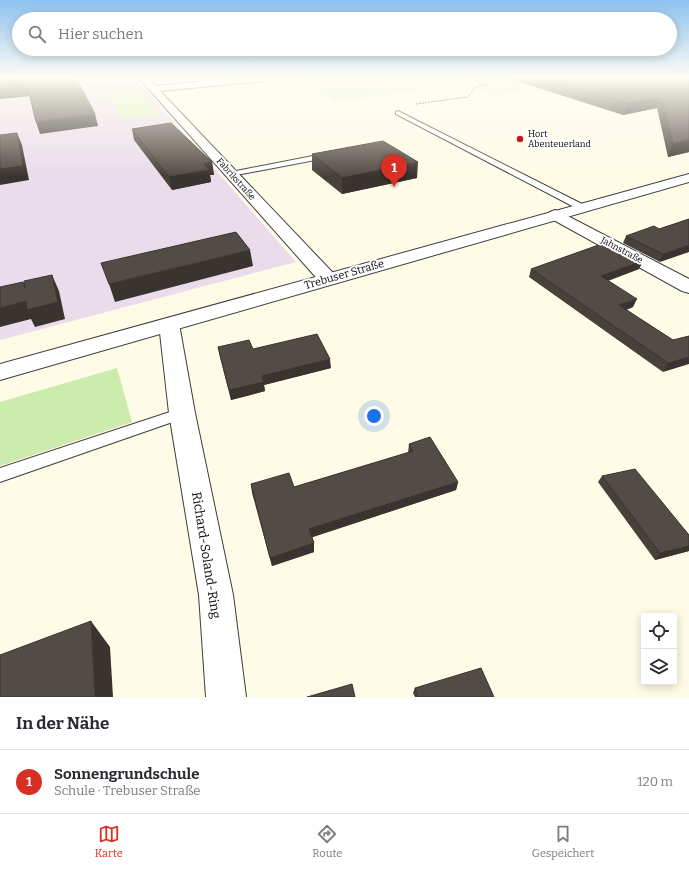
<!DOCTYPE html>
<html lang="de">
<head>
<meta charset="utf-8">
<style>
	:root { --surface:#fff; --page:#f7f7f7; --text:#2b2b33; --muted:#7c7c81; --line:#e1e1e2; --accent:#d93025 }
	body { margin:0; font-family:Bitter,serif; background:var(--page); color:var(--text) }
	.controls { position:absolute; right:12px; bottom:12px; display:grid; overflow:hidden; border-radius:4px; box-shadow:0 2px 10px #0003 }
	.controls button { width:36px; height:36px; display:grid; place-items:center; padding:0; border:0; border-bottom:1px solid var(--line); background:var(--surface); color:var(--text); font:20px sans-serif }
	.you { position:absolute; left:374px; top:416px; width:14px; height:14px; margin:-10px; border:3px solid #fff; border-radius:50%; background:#1a73e8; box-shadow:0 0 0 6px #1a73e833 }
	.badge { display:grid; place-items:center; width:26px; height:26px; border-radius:50%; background:var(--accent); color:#fff; font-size:13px; font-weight:700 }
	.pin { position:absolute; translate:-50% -33px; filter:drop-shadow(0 1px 2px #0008) }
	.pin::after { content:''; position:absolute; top:21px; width:14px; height:12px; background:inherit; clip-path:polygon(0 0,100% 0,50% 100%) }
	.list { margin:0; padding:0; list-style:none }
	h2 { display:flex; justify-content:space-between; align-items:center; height:52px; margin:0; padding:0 16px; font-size:17px }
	h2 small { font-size:13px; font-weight:400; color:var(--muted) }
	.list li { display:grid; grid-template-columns:26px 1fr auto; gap:12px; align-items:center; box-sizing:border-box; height:64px; padding:0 16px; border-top:1px solid var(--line) }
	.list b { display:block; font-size:15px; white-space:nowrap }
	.list p { margin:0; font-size:13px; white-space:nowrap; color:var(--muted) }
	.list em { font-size:13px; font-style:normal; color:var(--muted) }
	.icon { flex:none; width:22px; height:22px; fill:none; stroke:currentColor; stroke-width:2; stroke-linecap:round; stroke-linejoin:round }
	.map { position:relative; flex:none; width:689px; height:697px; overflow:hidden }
	.search { position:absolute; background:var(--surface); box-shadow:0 2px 10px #0003; left:12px; right:12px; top:12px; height:44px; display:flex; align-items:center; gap:10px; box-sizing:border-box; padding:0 14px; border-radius:22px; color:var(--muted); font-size:15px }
	.sheet { height:116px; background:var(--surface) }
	nav { display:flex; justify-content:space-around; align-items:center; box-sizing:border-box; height:56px; border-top:1px solid var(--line); background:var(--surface); font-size:11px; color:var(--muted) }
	nav a { display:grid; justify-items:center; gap:2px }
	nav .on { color:var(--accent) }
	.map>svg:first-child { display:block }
	.industrial { fill:#eadcea }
	.green { fill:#cbecad }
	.pitch { fill:#dff3c0 }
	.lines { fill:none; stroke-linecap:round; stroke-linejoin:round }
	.service-casing { stroke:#3d3d3d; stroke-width:2 }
	.minor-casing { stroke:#3d3d3d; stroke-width:2 }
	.tertiary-casing { stroke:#3d3d3d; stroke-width:2 }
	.path { stroke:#2c2c2c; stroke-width:1; stroke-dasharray:2 1; stroke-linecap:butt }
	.service { fill:#fff; fill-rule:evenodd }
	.minor { fill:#fff; fill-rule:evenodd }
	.tertiary { fill:#fff; fill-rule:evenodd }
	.wall { fill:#47403b }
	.shaded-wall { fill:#3a3430 }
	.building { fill:#534b45; stroke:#3a3430 }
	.poi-dot { fill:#c51716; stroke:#fff; stroke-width:1.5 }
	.labels { text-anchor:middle; stroke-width:4; stroke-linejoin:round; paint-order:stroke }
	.far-poi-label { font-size:9px; fill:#0a0a0a; stroke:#fff; text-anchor:start }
	.far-street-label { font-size:9px; fill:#0a0a0a; stroke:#fff }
	.street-label { font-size:11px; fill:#0a0a0a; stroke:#fff }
	.near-street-label { font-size:13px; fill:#0a0a0a; stroke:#fff }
</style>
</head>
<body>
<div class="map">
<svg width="689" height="697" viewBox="0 0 689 697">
	<rect width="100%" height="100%" fill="#fffbe7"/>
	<polygon class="industrial" points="0,78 134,78 153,98 296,262 0,340"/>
	<polygon class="green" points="117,368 132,422 0,466 0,402"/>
	<g class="pitch">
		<polygon points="300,78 582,78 630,92 580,101 536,88 495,95 466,84 335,101"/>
		<polygon points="139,90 160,114 123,119 106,94"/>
	</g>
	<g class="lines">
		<g class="service-casing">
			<g id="service">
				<polygon points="398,111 584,205 585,207 584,209 578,209 396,114 396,112"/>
				<polygon points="328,153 332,155 331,157 231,176 227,174 231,172"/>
				<polygon points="182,408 187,409 189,413 187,417 0,482 0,468"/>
			</g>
		</g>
		<g class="minor-casing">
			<g id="minor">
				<polygon points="139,78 148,78 155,86 237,78 268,78 264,81 160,91 335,275 337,279 335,283 328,285 321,283"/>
				<polygon points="555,210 560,212 689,279 689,293 682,291 550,218 547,215 550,212"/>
				<polygon points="169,318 176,320 179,324 195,413 233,595 246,697 206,697 199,595 169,413 159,324 162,320"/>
			</g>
		</g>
		<g class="tertiary-casing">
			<polygon id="tertiary" points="689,174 689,182 0,380 0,364"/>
		</g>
		<polyline class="path" points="416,104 468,97 475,87 487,85 474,80 488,78"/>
		<use href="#service" class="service"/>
		<use href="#minor" class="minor"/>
		<use href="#tertiary" class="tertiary"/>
	</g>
	<g class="wall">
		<polygon points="507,78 689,78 689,152 668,157 657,108 623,115"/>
		<polygon points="132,129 212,162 214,175 210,175 211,182 172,190 134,140"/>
		<polygon points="312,154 417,178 342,194 312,170"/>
		<polygon points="689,219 660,262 623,243 626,236 659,229"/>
		<polygon points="643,261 639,269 608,281 633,307 626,310 673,340 689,336 663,372 529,277 531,269"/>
		<polygon points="218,347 253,349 331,368 264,385 265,391 231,400 220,357"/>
		<polygon points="409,444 458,482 456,490 312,537 314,543 314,552 272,566 252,493 251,484 294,487 408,453"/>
		<polygon points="602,476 689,535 689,551 655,560 598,482"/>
		<polygon points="415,688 494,697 415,697 413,693"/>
	</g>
	<g class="shaded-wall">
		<polygon points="27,85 31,96 0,99 0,88"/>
		<polygon points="661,97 657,108 623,115 627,103"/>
		<polygon points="95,114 98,126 40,134 36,122"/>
		<polygon points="17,133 22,145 29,180 0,185 0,169"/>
		<polygon points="689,140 689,152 668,157 673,144"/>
		<polygon points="212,162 214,175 210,175 211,182 172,190 169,177 204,164"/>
		<polygon points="418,162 417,178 342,194 342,178"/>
		<polygon points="689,245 689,252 660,262 663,254"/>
		<polygon points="250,250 253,266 115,302 109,284"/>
		<polygon points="643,261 639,269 598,284 601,276"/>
		<polygon points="52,275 59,291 65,319 35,327 31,319 0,327 0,308 26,301"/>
		<polygon points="637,299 633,307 616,314 619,305"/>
		<polygon points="689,357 689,364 663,372 668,363"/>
		<polygon points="330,359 331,368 264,385 265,391 231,400 229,390 262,376"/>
		<polygon points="458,482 456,490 310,538 309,529"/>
		<polygon points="314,543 314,552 272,566 270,558"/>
		<polygon points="689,546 689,551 655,560 660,553"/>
		<polygon points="91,621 110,647 113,697 95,697"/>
	</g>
	<g class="building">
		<polygon points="0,78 76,78 95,114 36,122 27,85 0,88"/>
		<polygon points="542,78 689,78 689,140 673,144 661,97 627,103"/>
		<polygon points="171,123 212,162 204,164 209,170 169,177 132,129"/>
		<polygon points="17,133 23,166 0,169 0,135"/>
		<polygon points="383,141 418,162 342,178 312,154"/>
		<polygon points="689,219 689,245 663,254 626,236 654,226 659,229"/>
		<polygon points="236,232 250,250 109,284 101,263"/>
		<polygon points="607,242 643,261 601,276 637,299 619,305 673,340 689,336 689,357 668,363 531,269"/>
		<polygon points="52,275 58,302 27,310 26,301 0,308 0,287 23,282 25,288 24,281"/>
		<polygon points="317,334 330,359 262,376 264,382 229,390 218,347 249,340 253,349"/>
		<polygon points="430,437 458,482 309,529 314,543 270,558 251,484 289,473 294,487 413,451 409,444"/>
		<polygon points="635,469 689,535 689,546 660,553 602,476"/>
		<polygon points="91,621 95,697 0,697 0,655"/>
		<polygon points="481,668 494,697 418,697 415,688"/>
		<polygon points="352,684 355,697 307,697"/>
	</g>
	<linearGradient id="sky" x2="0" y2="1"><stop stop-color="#8dc2f0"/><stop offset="0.44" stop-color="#fffdf4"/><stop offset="1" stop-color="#fffdf4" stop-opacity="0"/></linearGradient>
	<rect width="689" height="176" fill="url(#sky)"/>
	<circle class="poi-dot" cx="520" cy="139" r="4"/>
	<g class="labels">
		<g class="far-poi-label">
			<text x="528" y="137">Hort<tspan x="528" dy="10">Abenteuerland</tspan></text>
		</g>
		<g class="far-street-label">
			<text transform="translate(236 179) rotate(48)" y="3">Fabrikstraße</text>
			<text transform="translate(622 250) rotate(28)" y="3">Jahnstraße</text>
		</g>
		<g class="street-label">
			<text transform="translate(344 274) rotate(-16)" y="4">Trebuser Straße</text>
		</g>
		<g class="near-street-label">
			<text transform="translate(207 555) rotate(81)" y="5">Richard-Soland-Ring</text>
		</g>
	</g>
</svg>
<div class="controls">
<button><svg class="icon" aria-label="locate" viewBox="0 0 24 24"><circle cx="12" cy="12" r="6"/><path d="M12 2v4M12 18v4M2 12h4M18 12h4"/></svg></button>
<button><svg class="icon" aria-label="layers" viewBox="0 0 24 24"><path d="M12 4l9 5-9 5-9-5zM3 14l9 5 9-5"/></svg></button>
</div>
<div class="you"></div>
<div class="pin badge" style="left:394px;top:187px">1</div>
<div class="search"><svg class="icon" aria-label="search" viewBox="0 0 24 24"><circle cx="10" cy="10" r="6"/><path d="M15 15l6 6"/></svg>Hier suchen</div>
</div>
<section class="sheet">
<h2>In der Nähe<small></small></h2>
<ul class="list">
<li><span class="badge">1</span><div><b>Sonnengrundschule</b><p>Schule · Trebuser Straße</p></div><em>120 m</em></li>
</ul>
</section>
<nav>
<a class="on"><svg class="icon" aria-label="map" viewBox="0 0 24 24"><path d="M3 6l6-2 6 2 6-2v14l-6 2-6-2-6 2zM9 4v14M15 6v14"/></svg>Karte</a>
<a><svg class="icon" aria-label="directions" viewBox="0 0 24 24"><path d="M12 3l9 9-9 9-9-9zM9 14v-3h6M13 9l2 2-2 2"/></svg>Route</a>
<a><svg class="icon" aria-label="saved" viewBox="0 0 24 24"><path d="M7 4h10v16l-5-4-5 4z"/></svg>Gespeichert</a>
</nav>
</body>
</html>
